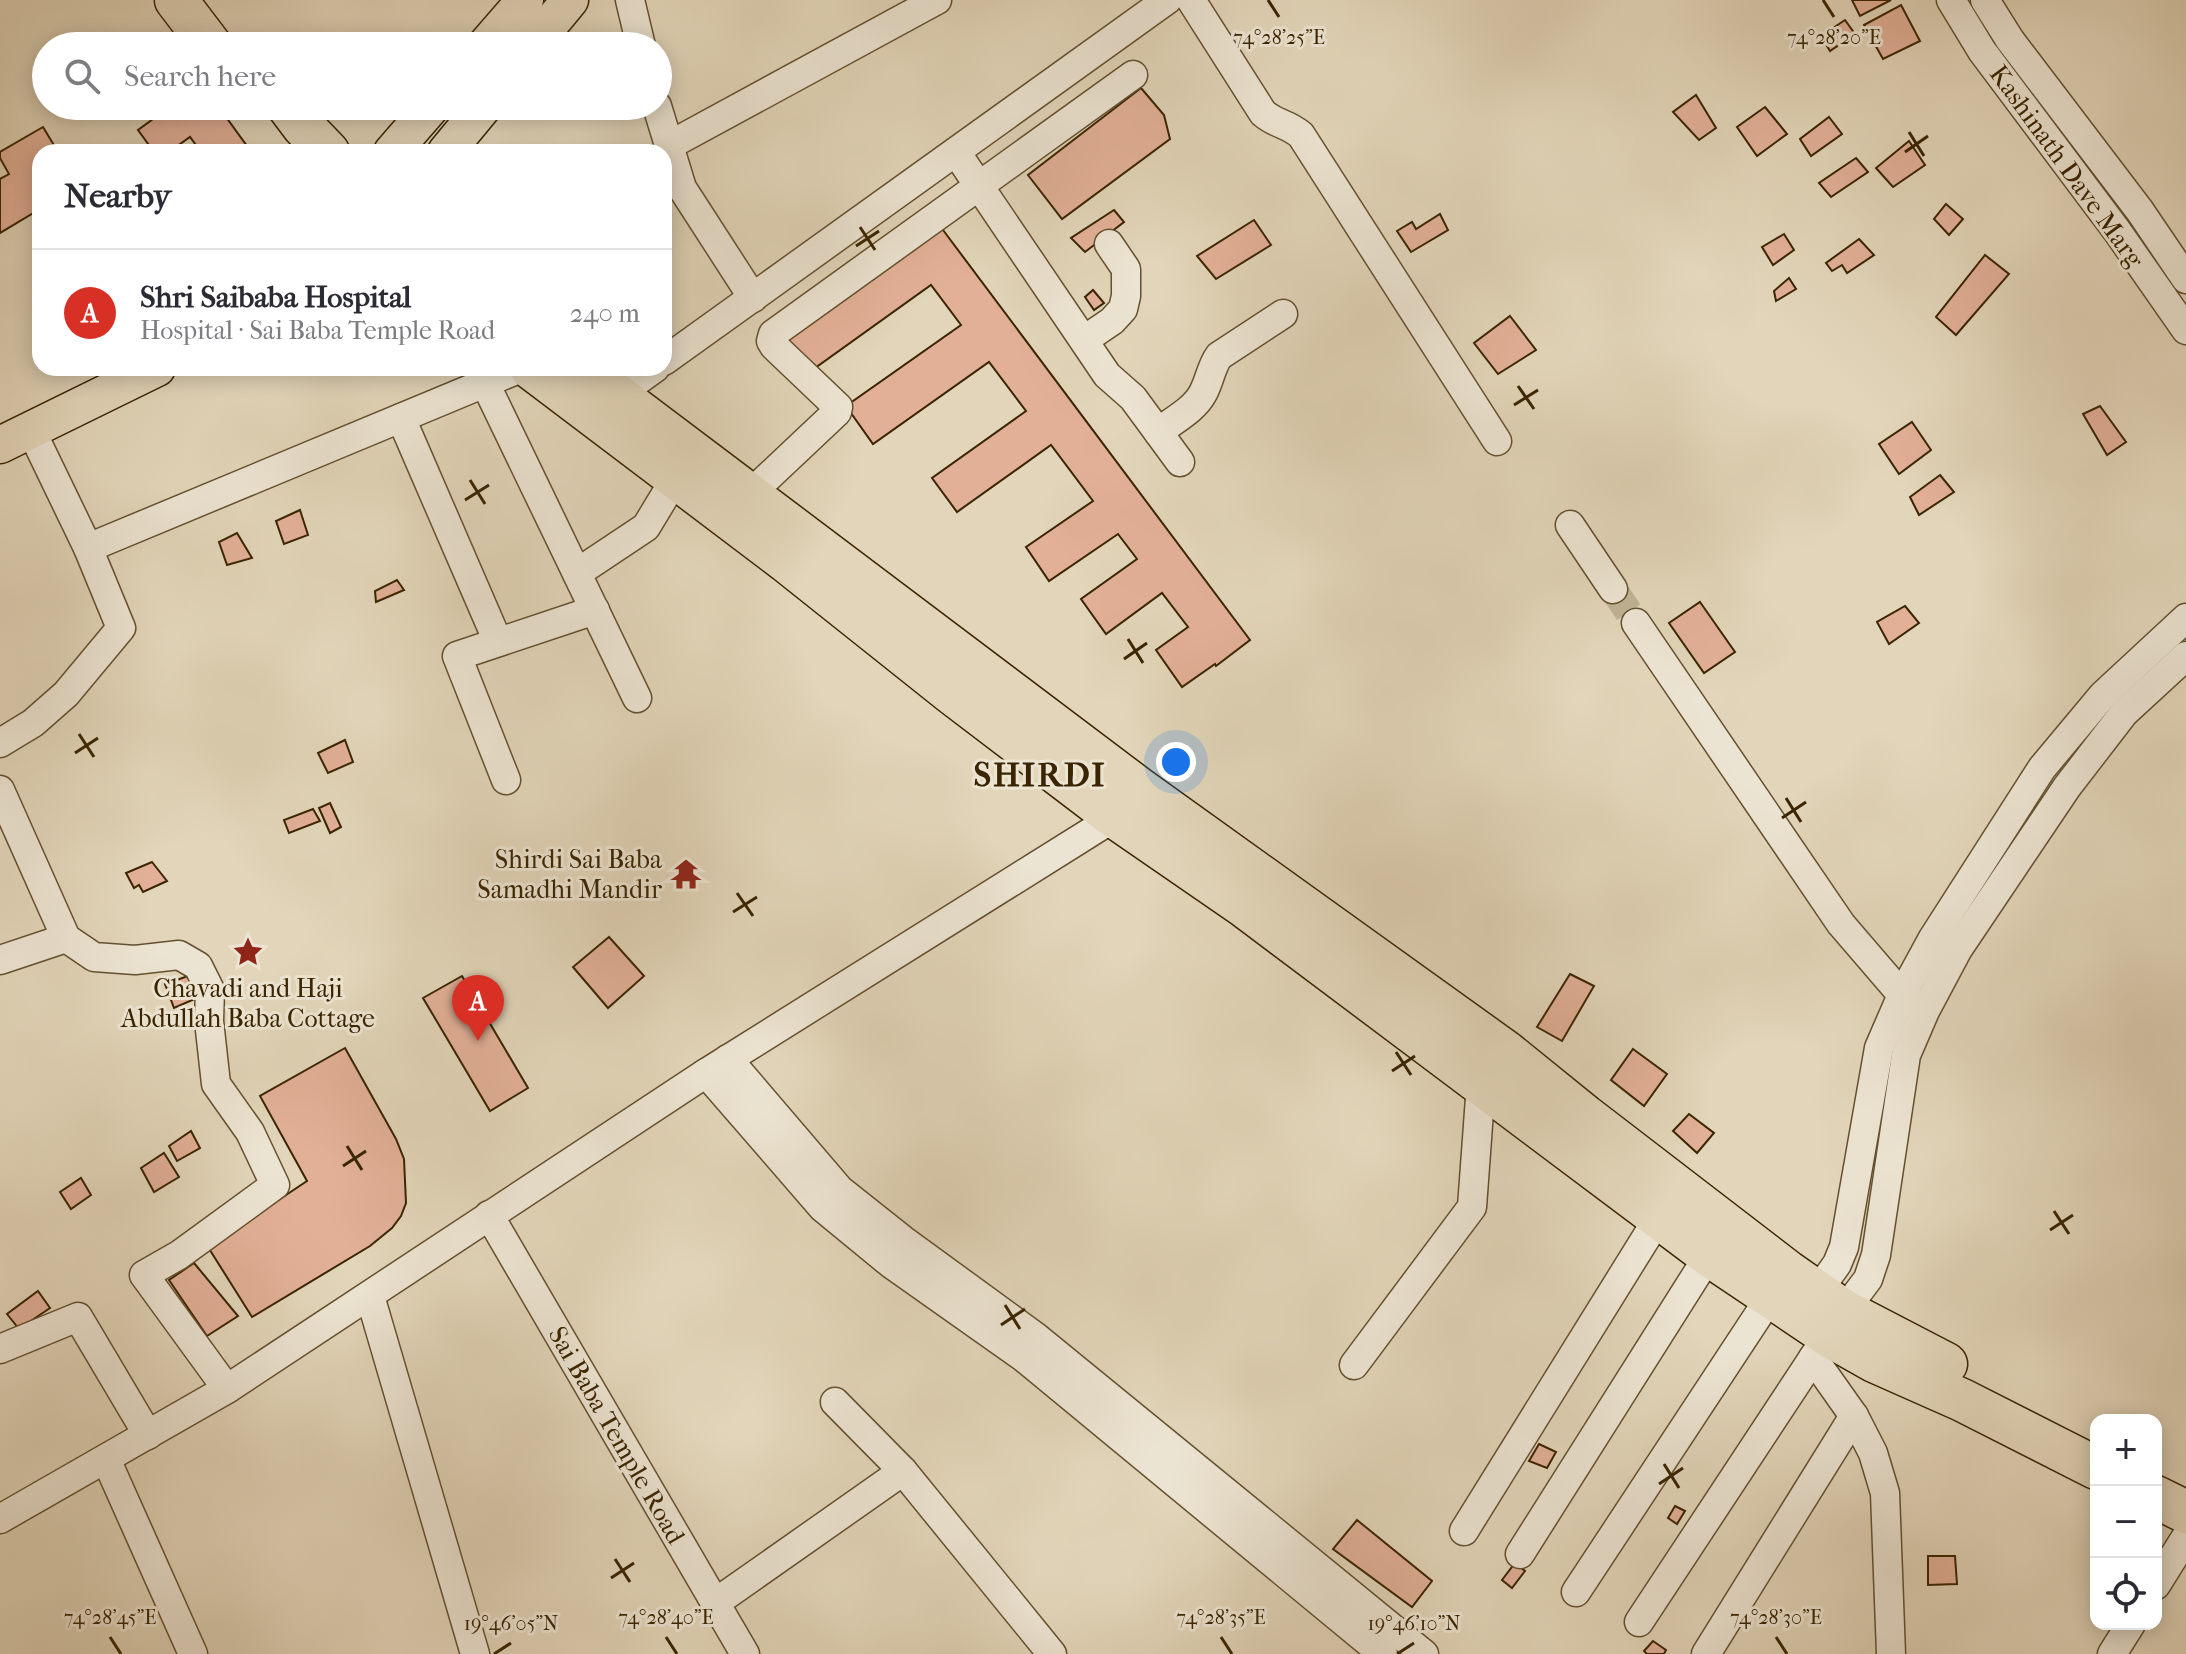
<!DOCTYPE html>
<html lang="en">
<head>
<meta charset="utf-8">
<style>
	:root { --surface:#fff; --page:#f2f2f3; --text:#2b2b33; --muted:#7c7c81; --line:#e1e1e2; --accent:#d93025 }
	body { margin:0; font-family:"IM FELL French Canon",serif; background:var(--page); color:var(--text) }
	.controls { position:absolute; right:24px; bottom:24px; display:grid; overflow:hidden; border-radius:16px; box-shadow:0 4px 20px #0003 }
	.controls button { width:72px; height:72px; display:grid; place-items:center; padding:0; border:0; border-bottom:2px solid var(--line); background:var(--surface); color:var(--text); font:40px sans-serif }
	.you { position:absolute; left:1176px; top:762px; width:28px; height:28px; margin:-20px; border:6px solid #fff; border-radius:50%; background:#1a73e8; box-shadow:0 0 0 12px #1a73e833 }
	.badge { display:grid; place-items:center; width:52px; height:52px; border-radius:50%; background:var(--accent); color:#fff; font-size:26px; font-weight:700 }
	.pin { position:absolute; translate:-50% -66px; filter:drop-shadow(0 2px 4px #0008) }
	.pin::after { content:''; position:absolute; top:42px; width:28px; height:24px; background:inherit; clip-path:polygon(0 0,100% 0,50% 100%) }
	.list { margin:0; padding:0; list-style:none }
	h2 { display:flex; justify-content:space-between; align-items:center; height:104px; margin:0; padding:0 32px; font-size:34px }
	h2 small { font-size:26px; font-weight:400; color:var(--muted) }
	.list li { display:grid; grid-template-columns:52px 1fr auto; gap:24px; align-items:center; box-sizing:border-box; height:128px; padding:0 32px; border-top:2px solid var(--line) }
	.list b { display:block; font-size:30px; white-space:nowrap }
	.list p { margin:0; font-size:26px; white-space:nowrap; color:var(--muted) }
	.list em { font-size:26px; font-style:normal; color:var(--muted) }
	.icon { flex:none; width:44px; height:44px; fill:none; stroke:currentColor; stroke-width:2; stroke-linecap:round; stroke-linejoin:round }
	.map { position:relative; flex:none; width:2186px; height:1654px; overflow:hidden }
	.search { position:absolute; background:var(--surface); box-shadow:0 4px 20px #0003; left:32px; top:32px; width:640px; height:88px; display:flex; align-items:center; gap:20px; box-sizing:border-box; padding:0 28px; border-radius:44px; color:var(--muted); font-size:30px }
	.panel { position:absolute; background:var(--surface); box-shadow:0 4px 20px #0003; left:32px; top:144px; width:640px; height:232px; border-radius:24px }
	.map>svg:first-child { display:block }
	.building { fill:#e2b097; stroke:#3a2401; stroke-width:2 }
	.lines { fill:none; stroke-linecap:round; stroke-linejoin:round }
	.minor-tunnel { stroke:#c0b294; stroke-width:28; stroke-dasharray:28 14; stroke-linecap:butt }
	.minor-casing { stroke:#64502f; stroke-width:31 }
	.major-casing { stroke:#3a2401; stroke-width:39 }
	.highway-casing { stroke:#3a2401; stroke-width:45 }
	.minor { stroke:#ece4d2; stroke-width:28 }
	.major { stroke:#e2d5b9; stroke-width:36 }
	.highway { stroke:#e2d5b9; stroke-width:42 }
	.ticks { fill:none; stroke:#3a2401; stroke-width:3 }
	.labels { text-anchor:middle; stroke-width:6; stroke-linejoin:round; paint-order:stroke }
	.street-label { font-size:26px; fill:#3a2401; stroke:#ece4d2 }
	.poi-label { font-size:26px; fill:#3a2401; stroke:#ece4d2; text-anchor:end }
	.district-label { font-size:34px; font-weight:bold; letter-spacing:2px; fill:#3a2401; stroke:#ece4d2 }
	.ticks-label { font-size:20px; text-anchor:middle; fill:#3a2401; stroke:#ece4d2; stroke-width:6; stroke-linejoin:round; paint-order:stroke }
</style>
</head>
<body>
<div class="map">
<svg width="2186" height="1654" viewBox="0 0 2186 1654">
	<rect width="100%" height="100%" fill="#e2d5b9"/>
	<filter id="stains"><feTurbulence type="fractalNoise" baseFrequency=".0025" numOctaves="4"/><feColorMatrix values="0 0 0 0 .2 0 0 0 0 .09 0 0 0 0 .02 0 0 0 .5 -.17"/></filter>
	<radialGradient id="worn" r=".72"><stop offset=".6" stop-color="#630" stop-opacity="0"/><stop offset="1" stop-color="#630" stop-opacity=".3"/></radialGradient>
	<g class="building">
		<polygon points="1852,0 1891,0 1860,16"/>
		<polygon points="1901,5 1920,41 1883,59 1864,25"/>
		<polygon points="1845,20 1855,34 1830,51 1821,36"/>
		<polygon points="1141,88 1164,115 1170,139 1062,219 1028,175"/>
		<polygon points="1696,95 1716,128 1699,140 1673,112"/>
		<polygon points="171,106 218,106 247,146 238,152 201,152 190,137 169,152 154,152 138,130"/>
		<polygon points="1765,107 1787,134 1757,156 1737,127"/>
		<polygon points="1829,117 1842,134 1811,156 1800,139"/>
		<polygon points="43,127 58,152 40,152 40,209 0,233 0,179 9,174 0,158 0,152"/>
		<polygon points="1909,141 1925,165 1893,187 1876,168"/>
		<polygon points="1856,158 1868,172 1831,197 1819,183"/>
		<polygon points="1946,204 1963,219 1949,235 1934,219"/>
		<polygon points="1114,210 1124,222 1085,252 1071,238"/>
		<polygon points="1440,214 1448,230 1411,252 1397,231 1412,222 1416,229"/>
		<polygon points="1254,220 1271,245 1216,279 1197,256"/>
		<polygon points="940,226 1250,640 1216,666 1215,664 1182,687 1156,650 1188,627 1162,593 1106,634 1081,599 1137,559 1118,534 1049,581 1026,547 1093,501 1051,445 957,512 932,478 1026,411 989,362 873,444 846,406 961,325 931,285 808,373 783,338"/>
		<polygon points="1784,234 1794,250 1773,265 1762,247"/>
		<polygon points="1859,239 1874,255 1847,273 1842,265 1832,271 1826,263"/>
		<polygon points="1985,255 2009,274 1956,335 1936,317"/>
		<polygon points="1789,278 1796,289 1776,301 1774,291"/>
		<polygon points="1093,290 1104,303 1094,310 1085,297"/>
		<polygon points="1510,316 1536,350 1498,374 1474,343"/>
		<polygon points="2100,406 2126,442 2107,455 2083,414"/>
		<polygon points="1912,422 1931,450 1899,474 1879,444"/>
		<polygon points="1940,475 1954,492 1919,515 1910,497"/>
		<polygon points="300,510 308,535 284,544 276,521"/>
		<polygon points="237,533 252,558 227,565 219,542"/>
		<polygon points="397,580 404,590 376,602 375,591"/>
		<polygon points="1700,602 1735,652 1704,673 1669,623"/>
		<polygon points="1905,606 1919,623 1889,644 1877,622"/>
		<polygon points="345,740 353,762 328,773 318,753"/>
		<polygon points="330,803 341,827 330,833 319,808"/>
		<polygon points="313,809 320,821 289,833 284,820"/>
		<polygon points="152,862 167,881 143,892 139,885 134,888 126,873"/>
		<polygon points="609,937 644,976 608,1008 573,967"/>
		<polygon points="1570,974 1594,986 1562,1041 1537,1027"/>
		<polygon points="188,976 197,998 174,1008 165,984"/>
		<polygon points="462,976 528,1088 490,1111 423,998"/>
		<polygon points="345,1048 396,1139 404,1159 406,1203 401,1216 392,1228 370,1246 252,1317 208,1247 307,1181 260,1096"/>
		<polygon points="1633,1049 1667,1074 1644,1106 1611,1080"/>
		<polygon points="1689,1114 1714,1133 1697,1153 1673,1131"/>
		<polygon points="191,1131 200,1148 177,1161 169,1146"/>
		<polygon points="164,1153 179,1177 154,1192 141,1168"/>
		<polygon points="81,1178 91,1195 71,1209 60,1192"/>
		<polygon points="194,1263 238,1316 207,1336 169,1280"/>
		<polygon points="38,1291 50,1308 19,1329 7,1314"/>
		<polygon points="1539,1444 1556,1452 1547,1468 1529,1461"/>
		<polygon points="1675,1506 1685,1511 1677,1524 1668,1518"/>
		<polygon points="1357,1520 1432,1581 1412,1607 1333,1549"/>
		<polygon points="1928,1556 1955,1556 1957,1584 1928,1585"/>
		<polygon points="1515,1563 1525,1571 1512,1588 1502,1580"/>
		<polygon points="1653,1641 1666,1650 1664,1654 1647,1654 1644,1651"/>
	</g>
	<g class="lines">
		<polyline class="minor-tunnel" points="1613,589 1636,623"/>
		<g class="minor-casing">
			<g id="minor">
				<polyline points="630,0 641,46"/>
				<path d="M1191,0L1263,113C1277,125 1287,123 1301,135L1497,441"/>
				<polyline points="1951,0 1982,51 2117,231 2186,330"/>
				<polyline points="1985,0 2010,40 2140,211 2186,279"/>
				<polyline points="657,106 682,188 753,298"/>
				<polyline points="668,146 937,0"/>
				<polyline points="956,152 1107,375 1133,398 1180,462"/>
				<polyline points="1084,340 1112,321 1123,309 1126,296 1126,269 1109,244"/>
				<polyline points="664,361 1167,0"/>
				<polyline points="485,383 637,698"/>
				<polyline points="604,405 655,368"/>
				<polyline points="401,418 498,642"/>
				<polyline points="31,430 88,548 521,368"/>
				<path d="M1158,432C1174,420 1194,410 1203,393C1210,380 1211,367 1219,356L1283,314"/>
				<polyline points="749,495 837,412 838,407 774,346 771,341 773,334 1133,75"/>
				<polyline points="1570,525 1613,589"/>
				<polyline points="577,573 646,527 675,479"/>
				<polyline points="1636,623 1841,924 1902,995 1917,1005"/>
				<polyline points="0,743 33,723 66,694 121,628 88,548"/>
				<polyline points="506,780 457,656 595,610"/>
				<polyline points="0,790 66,938 94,957 135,960 179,955 198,966 210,990 209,1021 216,1084 250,1132 275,1185 179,1255 144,1275 227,1389"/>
				<polyline points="0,960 66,938"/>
				<polyline points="728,1059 840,1190 903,1240 1036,1337 1424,1654"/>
				<polyline points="706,1073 823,1208 890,1263 1023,1357 1383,1654"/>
				<polyline points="489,1215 745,1654"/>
				<polyline points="370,1296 475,1654"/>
				<polyline points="1807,1306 1837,1264 1844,1247 1879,1048 1902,995 1933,938 2042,768 2103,695 2186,618"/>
				<polyline points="0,1349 78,1317 148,1435"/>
				<polyline points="1813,1358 1854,1416 1873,1453 1885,1493 1891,1654"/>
				<polyline points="1354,1365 1472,1207 1481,1084 1489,1073"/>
				<polyline points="835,1402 903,1471"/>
				<polyline points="106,1459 193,1654"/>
				<polyline points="0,1519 227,1389 706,1073 1102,825 1122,805"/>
				<polyline points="1464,1531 1659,1217"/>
				<polyline points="1520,1554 1709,1255"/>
				<polyline points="2156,1585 2186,1537"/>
				<polyline points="1576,1592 1771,1296"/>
				<polyline points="715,1603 903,1471 1052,1654"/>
				<polyline points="1639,1622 1844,1311 1868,1279 1876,1255 1906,1055 1925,1011 1958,949 2067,787 2124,713 2186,656"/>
				<polyline points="1706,1654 1854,1416"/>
				<polyline points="2112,1654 2131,1624"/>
			</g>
		</g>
		<g class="major-casing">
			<g id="major">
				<polyline points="485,46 525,0"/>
				<polyline points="532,46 570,0"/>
				<polyline points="392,152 432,106"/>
				<polyline points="446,152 484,106"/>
				<polyline points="0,445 157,368"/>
			</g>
		</g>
		<g class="highway-casing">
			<g id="highway">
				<polyline points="176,0 211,46"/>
				<polyline points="288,106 303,126 328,152"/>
				<polyline points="531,368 786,561 953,694 1112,815 1244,906 1709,1255 1828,1335 1874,1361 1962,1400 2096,1468"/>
				<polyline points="581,368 1138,788 1506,1052 1585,1116 1788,1272 1844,1311 1946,1364"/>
				<polyline points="2156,1497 2186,1512"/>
			</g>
		</g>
		<use href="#minor" class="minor"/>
		<use href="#major" class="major"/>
		<use href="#highway" class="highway"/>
	</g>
	<path class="ticks" d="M1268,0L1279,17M1823,0L1834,17M1909,132L1924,156M1905,152L1928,136M860,227L875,250M856,246L879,231M1518,386L1534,409M1514,405L1538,390M470,480L485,504M465,500L489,485M1128,639L1143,663M1124,659L1147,643M79,734L94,757M75,753L98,738M1786,798L1801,822M1782,818L1806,802M737,893L753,916M733,912L757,897M1396,1052L1411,1075M1392,1071L1415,1056M347,1146L362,1170M343,1166L366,1151M2054,1211L2069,1234M2050,1230L2073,1215M1005,1305L1020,1329M1001,1325L1025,1309M1664,1464L1679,1488M1659,1484L1683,1468M615,1559L630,1582M611,1578L634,1563M110,1637L121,1654M666,1637L677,1654M1221,1637L1232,1654M1776,1637L1787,1654M494,1654L511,1643M1397,1654L1414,1643"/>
	<defs>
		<g id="temple-bare" transform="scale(2.4)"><path d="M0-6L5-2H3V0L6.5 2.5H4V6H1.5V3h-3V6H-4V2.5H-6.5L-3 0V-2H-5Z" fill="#8f2418" stroke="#ece4d2" stroke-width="2.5" paint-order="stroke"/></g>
		<g id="sight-bare" transform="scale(2.4)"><path d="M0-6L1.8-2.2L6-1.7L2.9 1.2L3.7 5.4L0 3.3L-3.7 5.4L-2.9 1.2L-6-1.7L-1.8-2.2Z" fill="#8f2418" stroke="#ece4d2" stroke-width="2.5" paint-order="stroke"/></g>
	</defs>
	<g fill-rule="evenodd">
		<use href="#temple-bare" x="686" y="874"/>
		<use href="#sight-bare" x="248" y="952"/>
	</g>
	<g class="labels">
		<g class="street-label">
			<text transform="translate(2067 166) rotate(54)" y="9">Kashinath Dave Marg</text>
			<text transform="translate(617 1435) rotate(60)" y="9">Sai Baba Temple Road</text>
		</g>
		<g class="poi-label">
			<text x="662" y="868">Shirdi Sai Baba<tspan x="662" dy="30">Samadhi Mandir</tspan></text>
			<text x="248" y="997" text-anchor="middle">Chavadi and Haji<tspan x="248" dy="30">Abdullah Baba Cottage</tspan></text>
		</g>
		<g class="district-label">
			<text x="1040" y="786">SHIRDI</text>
		</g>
	</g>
	<g class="ticks-label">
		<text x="1279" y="44">74°28'25"E</text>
		<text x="1834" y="44">74°28'20"E</text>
		<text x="110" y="1624">74°28'45"E</text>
		<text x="666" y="1624">74°28'40"E</text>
		<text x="1221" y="1624">74°28'35"E</text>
		<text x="1776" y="1624">74°28'30"E</text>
		<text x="511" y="1630">19°46'05"N</text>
		<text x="1414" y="1630">19°46'10"N</text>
	</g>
	<rect width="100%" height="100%" filter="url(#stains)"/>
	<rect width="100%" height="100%" fill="url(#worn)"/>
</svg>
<div class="controls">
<button>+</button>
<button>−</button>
<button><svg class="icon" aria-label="locate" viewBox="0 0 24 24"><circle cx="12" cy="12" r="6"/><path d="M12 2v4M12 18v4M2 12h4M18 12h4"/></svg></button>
</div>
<div class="you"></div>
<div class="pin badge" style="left:478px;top:1041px">A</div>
<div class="search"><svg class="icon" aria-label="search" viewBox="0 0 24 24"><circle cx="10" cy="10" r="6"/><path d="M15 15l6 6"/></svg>Search here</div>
<section class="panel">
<h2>Nearby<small></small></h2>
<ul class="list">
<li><span class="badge">A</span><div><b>Shri Saibaba Hospital</b><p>Hospital · Sai Baba Temple Road</p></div><em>240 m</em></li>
</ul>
</section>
</div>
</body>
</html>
